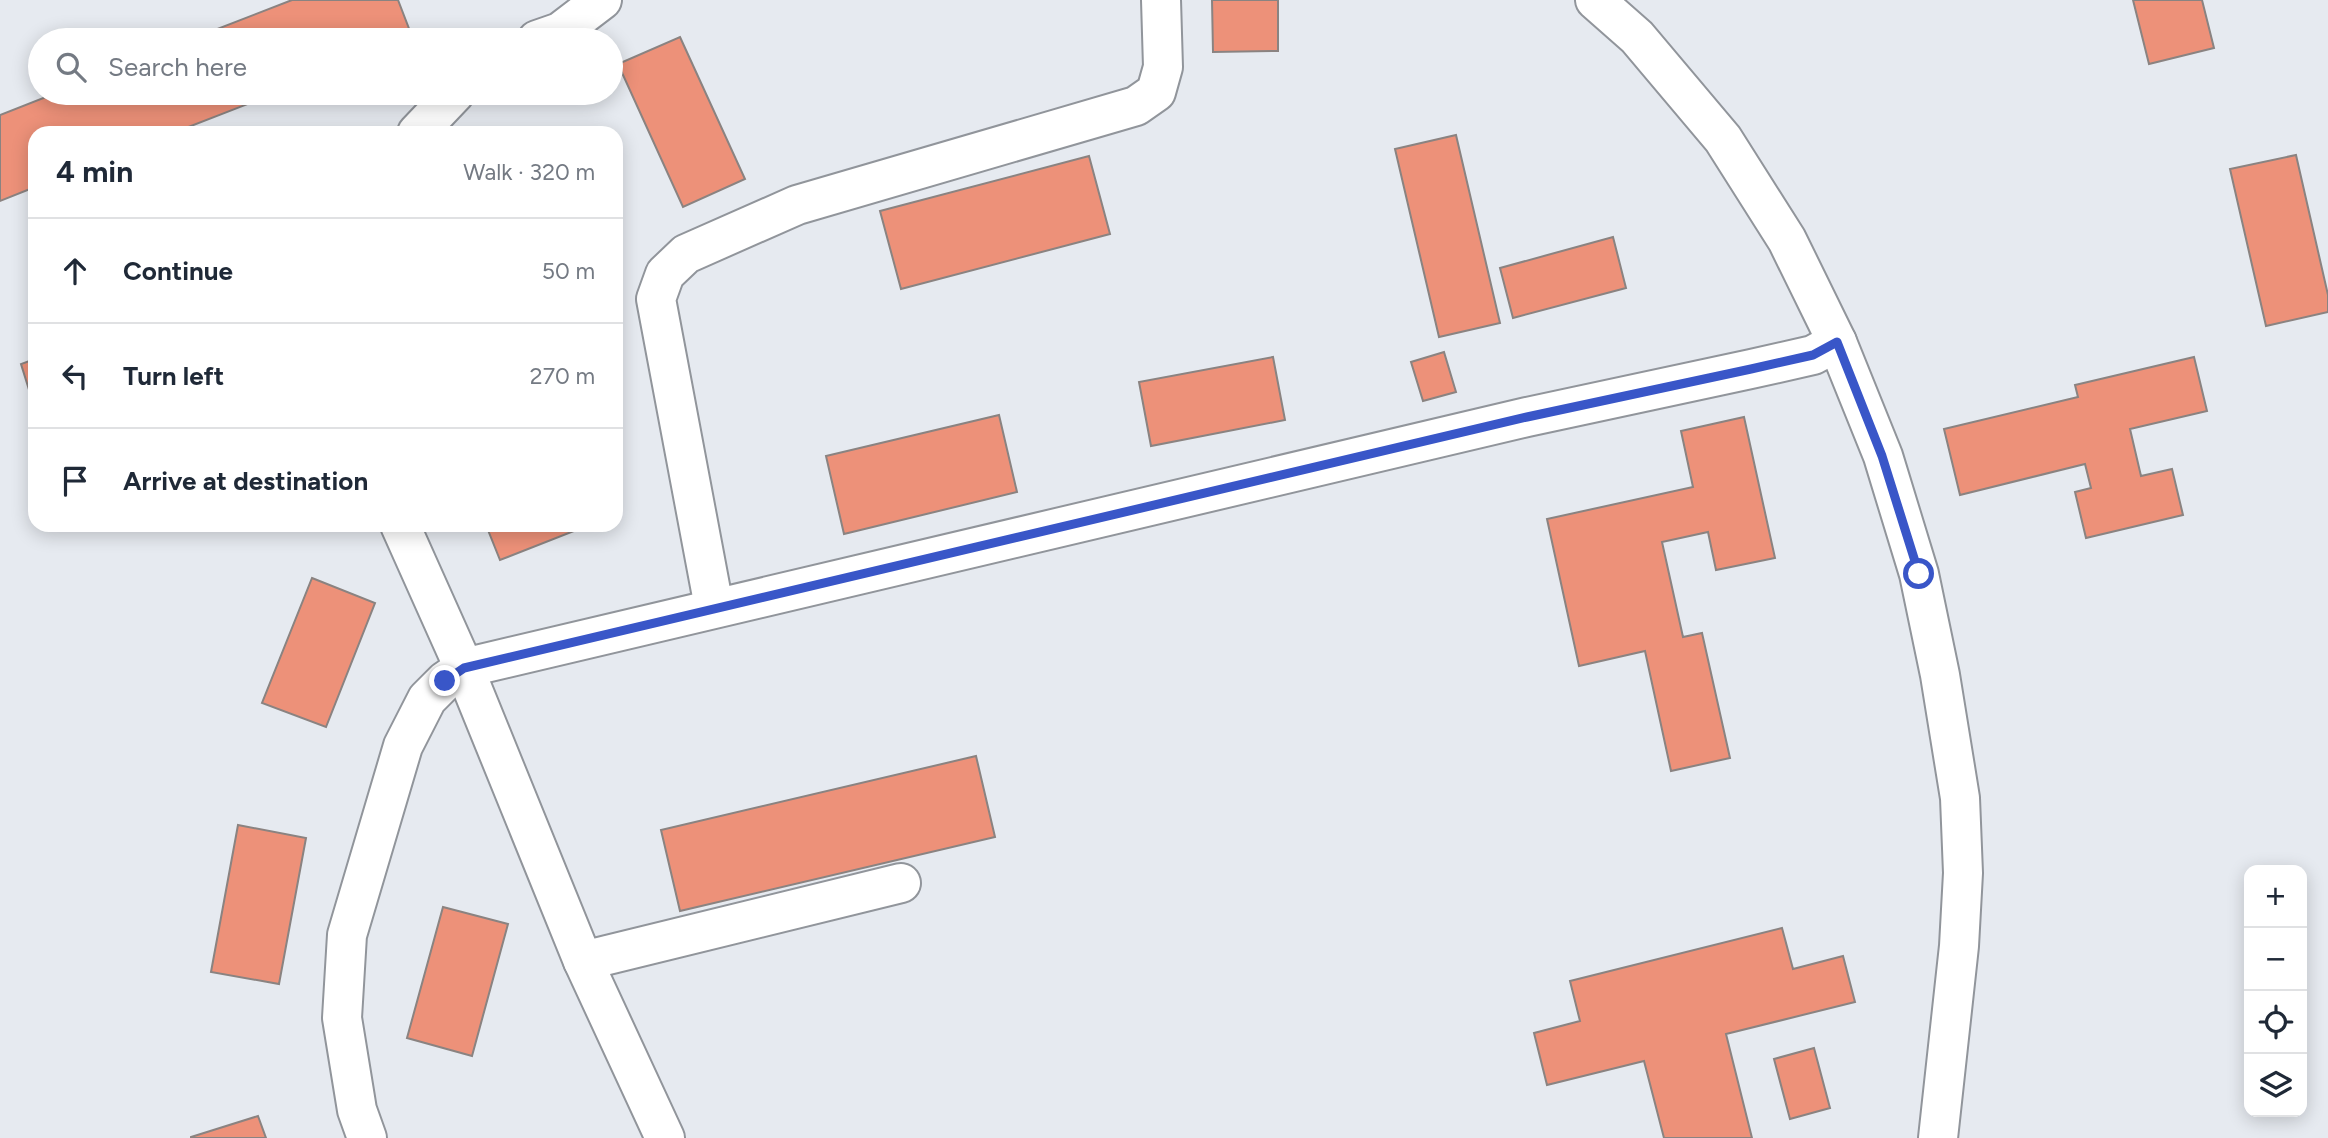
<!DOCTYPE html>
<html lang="en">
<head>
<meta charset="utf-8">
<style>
	:root { --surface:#fff; --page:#f6f6f7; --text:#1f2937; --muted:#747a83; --line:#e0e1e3 }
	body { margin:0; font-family:Figtree,sans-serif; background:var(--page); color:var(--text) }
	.controls { position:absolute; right:21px; bottom:21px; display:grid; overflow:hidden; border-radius:14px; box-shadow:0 4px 18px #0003 }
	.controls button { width:63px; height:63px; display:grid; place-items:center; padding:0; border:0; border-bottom:2px solid var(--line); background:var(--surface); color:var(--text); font:35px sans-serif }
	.stop { position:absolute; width:21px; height:21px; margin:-16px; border:5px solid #3956c8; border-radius:50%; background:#fff }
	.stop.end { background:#3956c8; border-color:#fff; box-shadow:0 2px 7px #0008 }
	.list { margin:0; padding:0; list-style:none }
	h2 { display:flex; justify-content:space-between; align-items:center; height:91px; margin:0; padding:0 28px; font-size:30px }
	h2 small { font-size:23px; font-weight:400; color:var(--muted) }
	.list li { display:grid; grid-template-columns:46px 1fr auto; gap:21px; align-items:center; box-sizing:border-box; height:105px; padding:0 28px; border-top:2px solid var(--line) }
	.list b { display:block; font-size:26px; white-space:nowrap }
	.list em { font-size:23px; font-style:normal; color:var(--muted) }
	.icon { flex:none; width:38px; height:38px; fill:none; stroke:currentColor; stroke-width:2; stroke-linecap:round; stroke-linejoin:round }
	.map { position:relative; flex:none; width:2328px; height:1138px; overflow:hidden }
	.search { position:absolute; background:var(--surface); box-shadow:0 4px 18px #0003; left:28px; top:28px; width:595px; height:77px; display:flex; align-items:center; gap:18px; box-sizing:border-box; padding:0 24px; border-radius:38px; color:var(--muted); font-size:26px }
	.panel { position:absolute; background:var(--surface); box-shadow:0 4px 18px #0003; left:28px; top:126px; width:595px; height:406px; border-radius:21px }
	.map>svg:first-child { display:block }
	.building { fill:#ed9179; stroke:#8a8381; stroke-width:2 }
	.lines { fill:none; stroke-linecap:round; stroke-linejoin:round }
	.minor-casing { stroke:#91959b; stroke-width:42 }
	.minor { stroke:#fff; stroke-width:38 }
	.route { stroke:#3956c8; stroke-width:9 }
</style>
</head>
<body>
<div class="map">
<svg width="2328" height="1138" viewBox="0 0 2328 1138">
	<rect width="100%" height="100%" fill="#e6eaf0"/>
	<g class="building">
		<polygon points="292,0 398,0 413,39 189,40"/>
		<polygon points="1212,0 1278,0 1278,51 1213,52"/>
		<polygon points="2133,0 2202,0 2214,48 2149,64"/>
		<polygon points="680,37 745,179 683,207 618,64"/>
		<polygon points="56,93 276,93 173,133 35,133 35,187 0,201 0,115"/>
		<polygon points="1456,135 1500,323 1439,337 1395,149"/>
		<polygon points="2296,155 2328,295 2328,312 2266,326 2230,169"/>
		<polygon points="1089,156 1110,234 901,289 880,211"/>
		<polygon points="1613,237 1626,288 1513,318 1500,268"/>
		<polygon points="1444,352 1456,392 1423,401 1411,362"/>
		<polygon points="1273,357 1285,420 1151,446 1139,382"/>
		<polygon points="2194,357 2207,411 2130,429 2141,476 2172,469 2183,515 2086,538 2075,492 2091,488 2085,464 1960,495 1944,429 2078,397 2075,385"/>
		<polygon points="35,359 35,409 21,364"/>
		<polygon points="999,415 1017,492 844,534 826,456"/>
		<polygon points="1744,417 1775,558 1716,570 1708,532 1662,542 1683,637 1702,633 1730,758 1671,771 1645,651 1579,666 1547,519 1693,487 1681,431"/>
		<polygon points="486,525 571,525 574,531 500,560"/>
		<polygon points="312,578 375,603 326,727 262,703"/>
		<polygon points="976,756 995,837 680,911 661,830"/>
		<polygon points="238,825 306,838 279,984 211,972"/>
		<polygon points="443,907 508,924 472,1056 407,1038"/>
		<polygon points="1782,928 1793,969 1843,956 1855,1002 1726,1034 1752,1138 1664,1138 1644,1061 1547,1085 1534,1033 1580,1021 1570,981"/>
		<polygon points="1814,1048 1830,1108 1790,1119 1774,1059"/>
		<polygon points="258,1116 266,1138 191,1138 191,1137"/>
	</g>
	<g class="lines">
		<g class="minor-casing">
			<g id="minor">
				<polyline points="1595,0 1637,37 1723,139 1787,240 1837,342 1883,456 1919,574 1940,675 1960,798 1963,873 1959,946 1938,1138"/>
				<polyline points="537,40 560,32 602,0"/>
				<polyline points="417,133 455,93"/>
				<polyline points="400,525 464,668 583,961 665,1138"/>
				<polyline points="714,607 656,299 665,274 686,254 797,205 1136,106 1156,92 1163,67 1161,0"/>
				<polyline points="583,961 901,883"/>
				<polyline points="367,1138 357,1110 342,1018 347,935 403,746 427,699 445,681 464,668 1527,417 1751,369 1813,355 1837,342"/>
			</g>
		</g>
		<use href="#minor" class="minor"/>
	</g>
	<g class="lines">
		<polyline class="route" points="445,681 464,668 1527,417 1751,369 1813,355 1837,342 1882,456 1919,574"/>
	</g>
</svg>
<div class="controls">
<button>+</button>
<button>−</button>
<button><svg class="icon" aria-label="locate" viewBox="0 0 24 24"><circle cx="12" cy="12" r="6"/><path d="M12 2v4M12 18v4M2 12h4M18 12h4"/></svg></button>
<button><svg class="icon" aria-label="layers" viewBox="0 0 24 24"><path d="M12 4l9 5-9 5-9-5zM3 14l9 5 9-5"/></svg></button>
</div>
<div class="stop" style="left:1919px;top:574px"></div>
<div class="stop end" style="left:445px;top:681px"></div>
<div class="search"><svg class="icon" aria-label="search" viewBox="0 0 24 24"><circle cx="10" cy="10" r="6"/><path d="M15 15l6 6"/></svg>Search here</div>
<section class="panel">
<h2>4 min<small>Walk · 320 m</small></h2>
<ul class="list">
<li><svg class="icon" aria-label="ahead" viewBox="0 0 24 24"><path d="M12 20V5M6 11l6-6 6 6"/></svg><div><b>Continue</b></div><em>50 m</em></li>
<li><svg class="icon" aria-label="left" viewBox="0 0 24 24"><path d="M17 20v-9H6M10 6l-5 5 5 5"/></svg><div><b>Turn left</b></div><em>270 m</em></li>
<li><svg class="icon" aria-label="arrive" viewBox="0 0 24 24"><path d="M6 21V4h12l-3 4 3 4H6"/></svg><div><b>Arrive at destination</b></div></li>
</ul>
</section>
</div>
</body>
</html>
